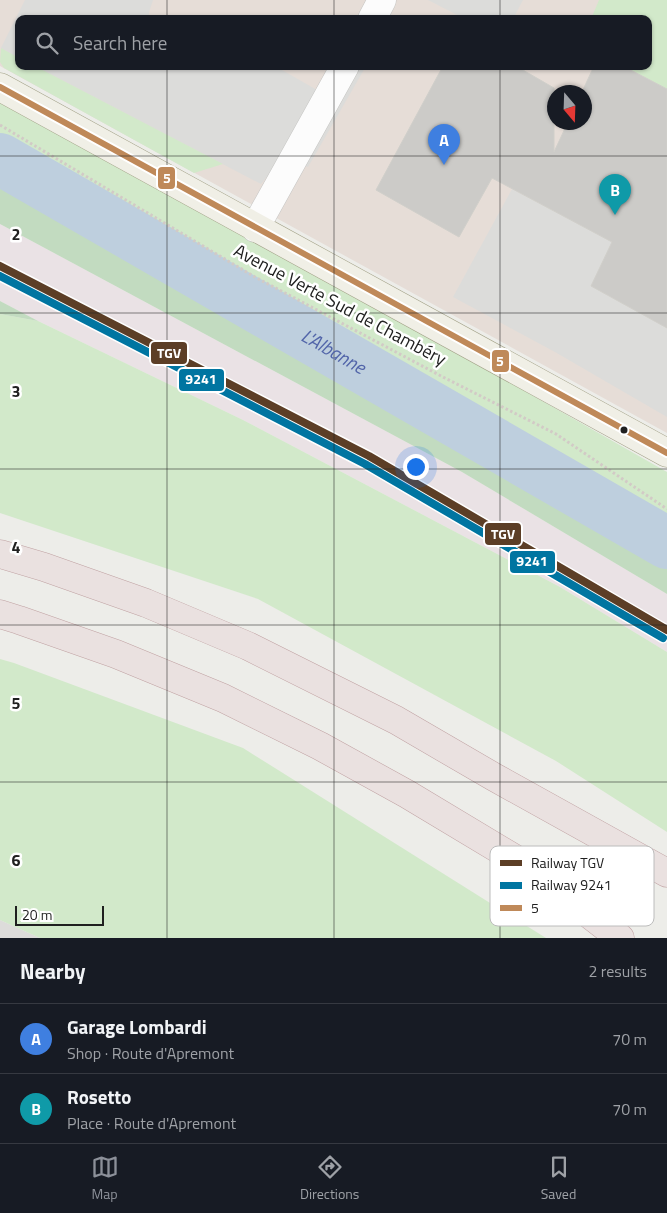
<!DOCTYPE html>
<html lang="en">
<head>
<meta charset="utf-8">
<style>
	:root { --surface:#171b24; --page:#242831; --text:#f1f3f6; --muted:#9ea1a6; --line:#363941; --accent:#8c9099 }
	body { margin:0; font-family:"Titillium Web",sans-serif; background:var(--page); color:var(--text) }
	.compass { position:absolute; left:547px; top:85px; width:45px; height:45px; border-radius:50%; background:var(--surface); box-shadow:0 1px 4px #0004; rotate:161deg }
	.scale { position:absolute; left:15px; bottom:12px; width:89px; box-sizing:border-box; padding-left:5px; border:2px solid #202020; border-top:0; font-size:14px; line-height:18px; white-space:nowrap; color:#202020; -webkit-text-stroke:4px #fff; paint-order:stroke }
	.you { position:absolute; left:415px; top:466px; width:18px; height:18px; margin:-12px; border:4px solid #fff; border-radius:50%; background:#1a73e8; box-shadow:0 0 0 8px #1a73e833 }
	.badge { display:grid; place-items:center; width:32px; height:32px; border-radius:50%; background:var(--accent); color:#fff; font-size:16px; font-weight:700 }
	.pin { position:absolute; translate:-50% -41px; filter:drop-shadow(0 1px 2px #0008) }
	.pin::after { content:''; position:absolute; top:26px; width:18px; height:15px; background:inherit; clip-path:polygon(0 0,100% 0,50% 100%) }
	.list { margin:0; padding:0; list-style:none }
	h2 { display:flex; justify-content:space-between; align-items:center; height:65px; margin:0; padding:0 20px; font-size:21px }
	h2 small { font-size:16px; font-weight:400; color:var(--muted) }
	.list li { display:grid; grid-template-columns:32px 1fr auto; gap:15px; align-items:center; box-sizing:border-box; height:70px; padding:0 20px; border-top:1px solid var(--line) }
	.list b { display:block; font-size:19px; white-space:nowrap }
	.list p { margin:0; font-size:16px; white-space:nowrap; color:var(--muted) }
	.list em { font-size:16px; font-style:normal; color:var(--muted) }
	.icon { flex:none; width:28px; height:28px; fill:none; stroke:currentColor; stroke-width:2; stroke-linecap:round; stroke-linejoin:round }
	.map { position:relative; flex:none; width:667px; height:938px; overflow:hidden }
	.search { position:absolute; background:var(--surface); box-shadow:0 1px 4px #0004; left:15px; right:15px; top:15px; height:55px; display:flex; align-items:center; gap:12px; box-sizing:border-box; padding:0 18px; border-radius:10px; color:var(--muted); font-size:19px }
	.sheet { height:205px; background:var(--surface) }
	nav { display:flex; justify-content:space-around; align-items:center; box-sizing:border-box; height:70px; border-top:1px solid var(--line); background:var(--surface); font-size:14px; color:var(--muted) }
	nav a { display:grid; justify-items:center; gap:2px }
	nav .on { color:var(--accent) }
	.map>svg:first-child { display:block }
	.residential { fill:#dddcda }
	.commercial { fill:#e6ddd7; fill-rule:evenodd }
	.industrial { fill:#eae2e5 }
	.religious { fill:#dcdcda }
	.grass { fill:#d2e9ca }
	.forest { fill:#c2dbc0 }
	.lines { fill:none; stroke-linecap:round; stroke-linejoin:round }
	.river { stroke:#becfde; stroke-width:52 }
	.building { fill:#cccbc8; stroke:#d0cfca }
	.minor-casing { stroke:#c5c5c3; stroke-width:29 }
	.major-casing { stroke:#a2a187; stroke-width:29 }
	.highway-casing { stroke:#c0a2a3; stroke-width:29 }
	.path { stroke:#d2cac6; stroke-width:3; stroke-dasharray:2.5 2.5; stroke-linecap:butt }
	.minor { stroke:#fcfcfc; stroke-width:28 }
	.major { stroke:#f0efe6; stroke-width:28 }
	.highway { stroke:#eae1e0; stroke-width:28 }
	.bus-1-casing { stroke:#fff; stroke-width:10 }
	.bus-1 { stroke:#bf8959; stroke-width:6 }
	.rail-1-casing { stroke:#fff; stroke-width:11 }
	.rail-2-casing { stroke:#fff; stroke-width:11 }
	.rail-1 { stroke:#5c3e26; stroke-width:8 }
	.rail-2 { stroke:#0075a1; stroke-width:8 }
	.grid { fill:none; stroke:#202020; stroke-width:1; stroke-opacity:0.55 }
	.bus-dot { fill:#202020; stroke:#fff; stroke-width:2 }
	.labels { text-anchor:middle; stroke-width:5; stroke-linejoin:round; paint-order:stroke }
	.street-label { font-size:18px; fill:#202020; stroke:#fff }
	.water-label { font-size:19px; font-style:italic; fill:#5265a9; stroke:#fff }
	.key { fill:#fff; stroke:#bcbcbc; stroke-width:1 }
	.key-label { font-size:14px; fill:#202020 }
	.grid-label { font-size:16px; text-anchor:middle; font-weight:bold; fill:#202020; stroke:#fff; stroke-width:5; stroke-linejoin:round; paint-order:stroke }
	.line-badge { stroke:#fff; stroke-width:2 }
	.badge-label { font-size:14px; text-anchor:middle; font-weight:bold; fill:#fff }
</style>
</head>
<body>
<div class="map">
<svg width="667" height="938" viewBox="0 0 667 938">
	<rect width="100%" height="100%" fill="#edede9"/>
	<polygon class="residential" points="0,920 40,938 0,938"/>
	<path class="commercial" d="M0,0H667V433L0,66ZM19,19H648V66H19ZM554,92H584V122H554Z"/>
	<polygon class="industrial" points="0,224 462,472 667,594 667,652 560,587 243,420 38,321 0,301"/>
	<g class="religious">
		<polygon points="25,0 153,0 149,12 149,19 19,19 19,58 1,48"/>
		<polygon points="428,0 523,0 513,19 465,19"/>
		<polygon points="35,66 275,66 317,90 275,167 261,184"/>
		<polygon points="354,66 366,66 308,167 299,163"/>
		<polygon points="512,189 612,242 591,286 667,328 667,417 555,352 453,297"/>
	</g>
	<g class="grass">
		<polygon points="599,0 667,0 667,89 623,66 648,66 648,19 591,19"/>
		<polygon points="1,48 19,58 19,66 35,66 223,164 194,173 4,68 0,62"/>
		<polygon points="0,102 377,307 667,472 667,532 457,394 0,146"/>
		<polygon points="0,314 38,321 243,420 560,587 667,652 667,832 556,761 258,599 0,513"/>
		<polygon points="0,659 14,663 243,748 546,938 40,938 0,920"/>
	</g>
	<g class="forest">
		<polygon points="0,146 457,394 667,532 667,594 462,472 0,224"/>
		<polygon points="0,301 38,321 0,314"/>
	</g>
	<g class="lines">
		<path class="river" id="s1" d="M0,159L667,543"/>
	</g>
	<polygon class="building" points="443,66 516,66 554,88 554,152 568,122 584,122 584,92 582,92 594,66 623,66 667,89 667,328 591,286 612,242 492,178 459,237 376,190"/>
	<g class="lines">
		<g class="minor-casing">
			<g id="minor">
				<polyline points="372,19 382,0"/>
				<polyline points="255,228 345,66"/>
			</g>
		</g>
		<g class="major-casing">
			<polyline id="major" points="0,87 667,453"/>
		</g>
		<g class="highway-casing">
			<g id="highway">
				<polyline points="0,554 44,567 146,603 248,646 396,720 494,777 667,873"/>
				<polyline points="0,614 19,620 116,654 223,698 320,746 407,794 527,866 620,938"/>
			</g>
		</g>
		<polyline class="path" points="0,125 255,277 441,376 556,434 667,509"/>
		<use href="#minor" class="minor"/>
		<use href="#major" class="major"/>
		<use href="#highway" class="highway"/>
		<g class="bus-1-casing">
			<polyline id="bus-1" points="0,87 667,453"/>
		</g>
		<use href="#bus-1" class="bus-1"/>
		<g class="rail-1-casing">
			<polyline id="rail-1" points="0,266 369,456 667,630"/>
		</g>
		<g class="rail-2-casing">
			<polyline id="rail-2" points="0,276 365,464 663,638"/>
		</g>
		<use href="#rail-1" class="rail-1"/>
		<use href="#rail-2" class="rail-2"/>
	</g>
	<path class="grid" d="M167,0V19M334,0V19M500,0V19M167,66V938M334,66V938M500,66V938M0,156H667M0,313H667M0,469H667M0,625H667M0,782H667"/>
	<circle class="bus-dot" cx="624" cy="430" r="4.5"/>
	<g class="labels">
		<g class="street-label">
			<text transform="translate(340 305) rotate(28)" y="6">Avenue Verte Sud de Chambéry</text>
		</g>
		<g class="water-label">
			<text dy="7" stroke="none"><textPath href="#s1" startOffset="385">L'Albanne</textPath></text>
		</g>
	</g>
	<rect x="490" y="846" width="164" height="80" rx="8" class="key"/>
	<rect x="500" y="860" width="22" height="6" fill="#5c3e26"/>
	<rect x="500" y="882" width="22" height="7" fill="#0075a1"/>
	<rect x="500" y="905" width="22" height="6" fill="#bf8959"/>
	<g class="key-label">
		<text x="531" y="868">Railway TGV</text>
		<text x="531" y="890">Railway 9241</text>
		<text x="531" y="913">5</text>
	</g>
	<g class="grid-label">
		<text x="16" y="240">2</text>
		<text x="16" y="397">3</text>
		<text x="16" y="553">4</text>
		<text x="16" y="709">5</text>
		<text x="16" y="866">6</text>
	</g>
	<g class="line-badge">
		<rect x="157" y="166" width="19" height="24" rx="5" fill="#bf8959"/>
		<rect x="150" y="341" width="38" height="24" rx="5" fill="#5c3e26"/>
		<rect x="491" y="349" width="19" height="24" rx="5" fill="#bf8959"/>
		<rect x="178" y="368" width="47" height="24" rx="5" fill="#0075a1"/>
		<rect x="484" y="522" width="38" height="24" rx="5" fill="#5c3e26"/>
		<rect x="509" y="550" width="47" height="24" rx="5" fill="#0075a1"/>
	</g>
	<g class="badge-label">
		<text x="167" y="183">5</text>
		<text x="169" y="358">TGV</text>
		<text x="500" y="366">5</text>
		<text x="201" y="384">9241</text>
		<text x="503" y="539">TGV</text>
		<text x="532" y="566">9241</text>
	</g>
</svg>
<svg class="compass" viewBox="-18 -18 36 36"><path d="M0-13l5 13h-10z" fill="#e53935"/><path d="M0 13l5-13h-10z" fill="#9ea1a6"/></svg>
<div class="scale">20 m</div>
<div class="you"></div>
<div class="pin badge" style="left:444px;top:165px;background:#3f7fe0">A</div>
<div class="pin badge" style="left:615px;top:215px;background:#0f9aa8">B</div>
<div class="search"><svg class="icon" aria-label="search" viewBox="0 0 24 24"><circle cx="10" cy="10" r="6"/><path d="M15 15l6 6"/></svg>Search here</div>
</div>
<section class="sheet">
<h2>Nearby<small>2 results</small></h2>
<ul class="list">
<li><span class="badge" style="background:#3f7fe0">A</span><div><b>Garage Lombardi</b><p>Shop · Route d'Apremont</p></div><em>70 m</em></li>
<li><span class="badge" style="background:#0f9aa8">B</span><div><b>Rosetto</b><p>Place · Route d'Apremont</p></div><em>70 m</em></li>
</ul>
</section>
<nav>
<a class="on"><svg class="icon" aria-label="map" viewBox="0 0 24 24"><path d="M3 6l6-2 6 2 6-2v14l-6 2-6-2-6 2zM9 4v14M15 6v14"/></svg>Map</a>
<a><svg class="icon" aria-label="directions" viewBox="0 0 24 24"><path d="M12 3l9 9-9 9-9-9zM9 14v-3h6M13 9l2 2-2 2"/></svg>Directions</a>
<a><svg class="icon" aria-label="saved" viewBox="0 0 24 24"><path d="M7 4h10v16l-5-4-5 4z"/></svg>Saved</a>
</nav>
</body>
</html>
